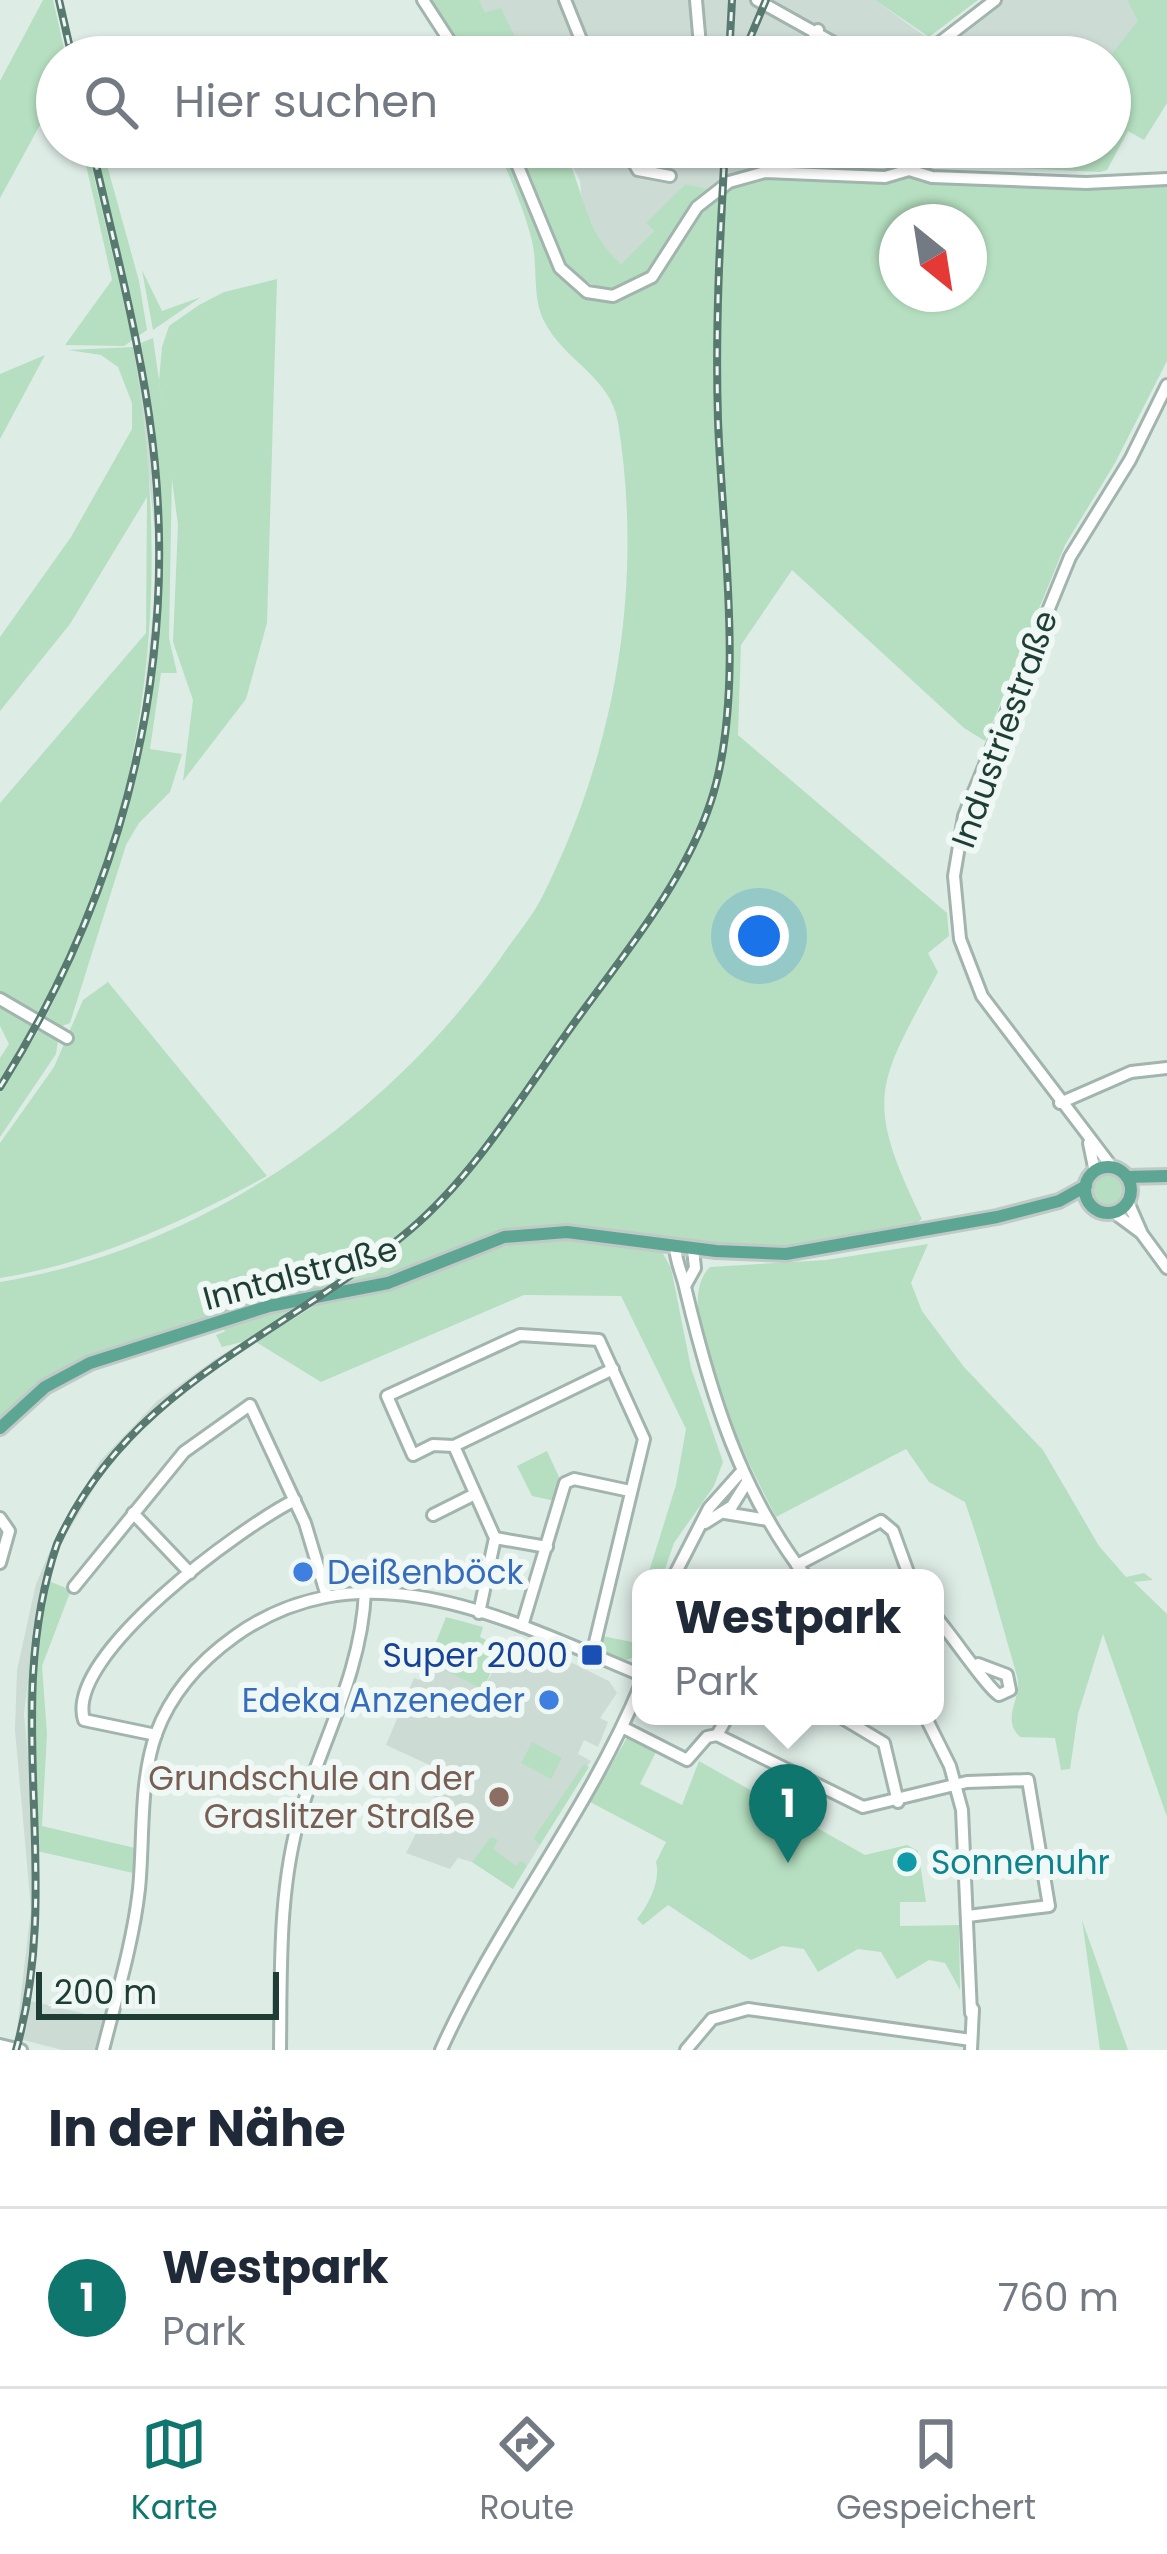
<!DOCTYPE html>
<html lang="de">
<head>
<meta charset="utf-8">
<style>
	:root { --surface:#fff; --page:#f6f6f7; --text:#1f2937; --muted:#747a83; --line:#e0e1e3; --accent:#0f766e }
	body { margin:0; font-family:Poppins,sans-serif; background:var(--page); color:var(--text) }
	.compass { position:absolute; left:879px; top:204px; width:108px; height:108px; border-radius:50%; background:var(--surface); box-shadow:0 3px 9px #0004; rotate:150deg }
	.scale { position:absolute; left:36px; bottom:30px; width:243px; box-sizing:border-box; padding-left:12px; border:6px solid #1e3d35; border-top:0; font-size:33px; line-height:42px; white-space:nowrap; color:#1e3d35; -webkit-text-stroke:9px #eff8f4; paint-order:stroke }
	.you { position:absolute; left:759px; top:936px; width:42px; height:42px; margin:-30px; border:9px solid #fff; border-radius:50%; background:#1a73e8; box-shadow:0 0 0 18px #1a73e833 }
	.badge { display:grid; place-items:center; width:78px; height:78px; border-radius:50%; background:var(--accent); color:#fff; font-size:39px; font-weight:700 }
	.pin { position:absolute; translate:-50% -99px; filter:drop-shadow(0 3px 6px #0008) }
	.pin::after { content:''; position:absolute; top:63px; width:42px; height:36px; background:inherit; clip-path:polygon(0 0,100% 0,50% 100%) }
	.popup { position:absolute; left:632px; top:1569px; width:312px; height:156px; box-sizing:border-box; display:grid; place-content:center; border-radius:24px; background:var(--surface); filter:drop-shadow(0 3px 9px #0005); font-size:39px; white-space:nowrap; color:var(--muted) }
	.popup b { font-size:45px; color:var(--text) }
	.popup::after { content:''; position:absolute; left:50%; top:100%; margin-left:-24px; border:24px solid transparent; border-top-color:var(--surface) }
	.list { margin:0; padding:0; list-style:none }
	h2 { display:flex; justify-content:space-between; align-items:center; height:156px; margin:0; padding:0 48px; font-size:51px }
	h2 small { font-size:39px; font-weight:400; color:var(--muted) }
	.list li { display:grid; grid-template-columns:78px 1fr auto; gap:36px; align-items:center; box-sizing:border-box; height:180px; padding:0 48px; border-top:3px solid var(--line) }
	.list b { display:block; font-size:45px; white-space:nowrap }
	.list p { margin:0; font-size:39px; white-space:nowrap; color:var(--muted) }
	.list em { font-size:39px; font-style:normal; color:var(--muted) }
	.icon { flex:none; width:66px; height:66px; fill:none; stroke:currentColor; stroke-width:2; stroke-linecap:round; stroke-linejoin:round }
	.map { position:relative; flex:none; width:1167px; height:2050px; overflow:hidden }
	.search { position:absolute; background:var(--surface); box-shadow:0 3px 9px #0004; left:36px; right:36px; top:36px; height:132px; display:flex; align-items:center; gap:30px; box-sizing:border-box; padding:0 42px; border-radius:66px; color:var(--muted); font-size:45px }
	.sheet { height:336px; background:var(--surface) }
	nav { display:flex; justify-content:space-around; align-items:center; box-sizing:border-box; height:168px; border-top:3px solid var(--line); background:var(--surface); font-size:33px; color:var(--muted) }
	nav a { display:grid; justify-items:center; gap:6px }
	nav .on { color:var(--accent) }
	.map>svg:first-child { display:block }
	.built { fill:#cddbd5 }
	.green { fill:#b5dfc0; fill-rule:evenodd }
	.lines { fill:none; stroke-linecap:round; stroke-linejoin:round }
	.minor-casing { stroke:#a1b4ad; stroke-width:16 }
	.major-casing { stroke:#c0c9c6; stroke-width:18 }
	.minor { stroke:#fff; stroke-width:10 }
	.major { stroke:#5ea694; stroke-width:12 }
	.rail-casing { stroke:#587970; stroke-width:8 }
	.rail { stroke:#eff8f4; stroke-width:3; stroke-dasharray:9; stroke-linecap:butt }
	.shop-dot { fill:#3f7fe0; stroke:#eff8f4; stroke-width:4.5 }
	.transit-dot { fill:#1a4fb4; stroke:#eff8f4; stroke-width:4.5 }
	.education-dot { fill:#8d6e63; stroke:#eff8f4; stroke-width:4.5 }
	.culture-dot { fill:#0f9aa8; stroke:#eff8f4; stroke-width:4.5 }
	.labels { text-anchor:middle; stroke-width:12; stroke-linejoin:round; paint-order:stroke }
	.street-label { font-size:33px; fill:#1e3d35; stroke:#eff8f4 }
	.shop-label { font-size:33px; fill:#366cbe; stroke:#eff8f4; text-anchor:start }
	.transit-label { font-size:33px; fill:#164399; stroke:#eff8f4; text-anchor:end }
	.education-label { font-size:33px; fill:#785e54; stroke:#eff8f4; text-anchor:end }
	.culture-label { font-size:33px; fill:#0d838f; stroke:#eff8f4; text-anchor:start }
</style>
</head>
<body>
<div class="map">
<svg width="1167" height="2050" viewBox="0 0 1167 2050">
	<rect width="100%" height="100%" fill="#deece6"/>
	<g class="built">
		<polygon points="479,0 875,0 937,45 1002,0 1127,0 1139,21 1109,57 525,57 501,9 485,12"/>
		<polygon points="563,147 1033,147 1019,168 931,168 933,182 872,171 763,168 709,189 685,184 647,224 654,231 621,264 605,251 582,204 580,181"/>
		<polygon points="141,343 162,520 148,725 103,893 44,1021 37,1017 97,890 141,724 155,593 155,530 133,347"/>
		<polygon points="322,1301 218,1364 163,1407 106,1468 62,1542 55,1538 100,1461 157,1401 215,1359 310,1302"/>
		<polygon points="54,1541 60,1546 36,1614 24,1714 39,1879 31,2001 103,2018 96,2050 62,2050 16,2038 31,1909 15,1730 17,1670 36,1584"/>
		<polygon points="515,1635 609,1681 617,1693 600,1718 608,1722 598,1747 584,1740 578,1754 591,1761 533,1839 540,1845 513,1889 472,1862 458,1858 450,1869 406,1853 447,1773 386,1745 414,1678 420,1680 428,1662 483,1688"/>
	</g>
	<g class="green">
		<polygon points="43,0 53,0 66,57 57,57 57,94 0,198 0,81"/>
		<polygon points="428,0 479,0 485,12 501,8 525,57 465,57"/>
		<polygon points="875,0 978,0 929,37"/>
		<polygon points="1127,0 1167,0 1167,103 1144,140 1128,131 1107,170 1100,172 1019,168 1033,147 1110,147 1109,57 1138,21"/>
		<polygon points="82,147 87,147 132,336 136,334 95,147 102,147 139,281 147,330 124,346 65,345 112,280"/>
		<path d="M497,147H504C522,185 532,231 554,266C564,282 578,295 596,299C654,312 671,244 699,209C712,192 734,185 753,176L1167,183V361L1115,463L1065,545L985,741L964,728L792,570L741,645L738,735L947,913L949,936L928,953L938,972C877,1085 863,1098 922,1219L905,1232L785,1249L531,1229L392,1278L89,1359L0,1422V1282C200,1249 383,1122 500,959C513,939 530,920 541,899C616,752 644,585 618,422C610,376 564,361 544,321C532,297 538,267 532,241C524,209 510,178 497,147ZM897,222H969V294H897Z"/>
		<path d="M514,147H563C583,187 585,234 621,264L654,231L646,223L685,184L709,189L694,204L652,271L620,292C540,280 547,209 514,147Z"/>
		<polygon points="142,270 162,311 201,297 153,330"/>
		<polygon points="277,279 267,623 246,699 183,781 193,700 173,642 178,525 159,381 162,347 169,326 199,305 224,292"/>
		<path d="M153,338L172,472L169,638L177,673H161L150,749L182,754L170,792L139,823L126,845L70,1023L57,1028L44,1021C159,791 183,596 141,343Z"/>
		<path d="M133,347C173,582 152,806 37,1017L0,996V803L146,633L147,497L70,624L0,711V637L71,537L132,429V403L118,367L101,355L68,350Z"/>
		<polygon points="45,355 0,439 0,374"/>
		<path d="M108,982L267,1176C185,1221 94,1263 0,1278V1143L54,1067L83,1000Z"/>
		<polygon points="0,1002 34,1023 0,1080 0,1058 9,1044 0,1026"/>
		<polygon points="41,1026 58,1040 56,1054 0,1137 0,1093"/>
		<circle cx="1108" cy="1191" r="18"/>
		<polygon points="566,1235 660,1248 671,1268 691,1368 723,1462 714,1486 674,1543 662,1578 647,1578 676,1485 686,1429 621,1296 524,1295 321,1382 256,1342 322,1301 381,1290 504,1240"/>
		<path d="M928,1244L911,1283L922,1311L964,1367L1043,1450L1099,1546L1126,1577L1144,1573L1153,1580L1134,1582L1167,1614V1817L1103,1634L1078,1714L1070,1769L1061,1770L1055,1738L1020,1737C1000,1717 1023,1699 1017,1676C1000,1618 985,1559 965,1502L929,1482L906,1449L776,1517C753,1471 666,1308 710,1267L826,1260Z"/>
		<polygon points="284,1307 291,1315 246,1341 222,1347 216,1335 226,1331 216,1326"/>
		<polygon points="547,1451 559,1477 555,1501 532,1496 517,1466"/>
		<path d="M46,1580L71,1590L42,1666L47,1734L42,1826L135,1848L133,1873L37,1851C26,1756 18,1673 46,1580Z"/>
		<polygon points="641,1604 640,1655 626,1660 601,1651 602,1636 632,1642"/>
		<polygon points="446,1617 483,1627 480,1637 502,1648 483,1689 428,1662"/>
		<path d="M628,1736L657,1750L640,1784L682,1805L699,1761L865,1855L907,1845L918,1851L926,1902H900V1926L959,1925L960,1990L945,1963L929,1960L897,1979L881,1952L858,1949L818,1972L804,1949L782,1946L751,1960L668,1905L643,1925L637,1919C649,1904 661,1881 656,1862L666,1842L590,1802Z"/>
		<polygon points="532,1742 562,1758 551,1779 521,1763"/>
		<polygon points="584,1764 589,1767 540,1845 533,1839"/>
		<polygon points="491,1837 498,1840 493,1849 516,1866 521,1861 527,1865 513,1889 472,1862"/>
		<polygon points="1082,1920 1128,2050 1100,2050"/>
	</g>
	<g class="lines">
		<g class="minor-casing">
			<g id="minor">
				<polyline points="423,0 460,57"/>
				<polyline points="565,0 588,57"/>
				<polyline points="696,0 701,57"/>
				<polyline points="757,0 859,57"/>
				<polyline points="804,57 818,30"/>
				<polyline points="921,57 995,0"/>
				<polyline points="510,147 560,268 587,292 613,296 652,277 697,207 729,182 765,172 885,177 909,170"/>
				<polyline points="625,147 638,170 670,176"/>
				<polyline points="898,147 909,170 932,177 1086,183 1167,179"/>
				<polyline points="0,999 67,1038"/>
				<polyline points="1060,1103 1131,1072 1167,1068"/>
				<polyline points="1089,1143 1095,1172"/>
				<polyline points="1112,1167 982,996 960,939 954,876 964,816 1070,557 1130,460 1167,385"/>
				<polyline points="1128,1202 1142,1234 1167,1268"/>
				<polyline points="1113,1212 1140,1232"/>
				<path d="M675,1247C676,1263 683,1275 686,1291C711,1395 740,1492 807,1578"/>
				<polyline points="685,1286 695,1268 693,1249"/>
				<polyline points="454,1446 433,1445 413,1455 387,1396 520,1335 599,1340 644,1439 592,1655"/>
				<polyline points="454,1446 495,1538 479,1613"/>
				<polyline points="454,1446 613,1369"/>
				<polyline points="133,1513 190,1573"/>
				<polyline points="725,1513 768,1520"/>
				<polyline points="433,1515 475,1494"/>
				<polyline points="0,1518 9,1531 0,1563"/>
				<polyline points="705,1523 732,1506 747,1482"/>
				<polyline points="495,1538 547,1547"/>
				<polyline points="797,1565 881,1521 893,1531 910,1578"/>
				<polyline points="673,1578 709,1508 742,1471"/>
				<polyline points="74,1587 184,1452 250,1405 305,1523 326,1593"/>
				<path d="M935,1616C949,1631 988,1689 999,1695L1010,1690L1007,1675L978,1664"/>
				<polyline points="522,1626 565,1483 574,1479 630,1491"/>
				<polyline points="839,1716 884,1743 898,1802"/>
				<polyline points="925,1716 950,1766 962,1810 971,2013"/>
				<polyline points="622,1727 687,1760 707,1737 717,1735 863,1807 967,1782 1028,1780 1049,1906 968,1916"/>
				<path d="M156,1735L84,1720C64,1655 243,1526 295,1500"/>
				<polyline points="717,1735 728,1716"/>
				<polyline points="0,2045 21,2050"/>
				<path d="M103,2050C116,1998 133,1943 139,1889C144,1839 139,1782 156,1734C171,1693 200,1661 235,1636C366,1543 510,1621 641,1675"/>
				<path d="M280,2050C281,1971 278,1888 301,1811C324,1737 362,1670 365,1591"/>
				<path d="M441,2050C498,1923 588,1813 641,1684"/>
				<polyline points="686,2050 712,2019 748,2009 971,2040"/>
				<polyline points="971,2050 973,2009"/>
			</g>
		</g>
		<g class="major-casing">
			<g id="major">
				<circle cx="1108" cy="1190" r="23"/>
				<polyline points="1127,1177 1167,1176"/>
				<polyline points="0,1428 45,1387 90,1363 269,1306 388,1283 504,1237 567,1232 716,1251 786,1254 997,1217 1059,1201 1086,1186"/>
			</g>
		</g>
		<use href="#minor" class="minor"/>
		<use href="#major" class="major"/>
		<g class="rail-casing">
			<g id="rail">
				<polyline points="59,0 72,57"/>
				<polyline points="729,57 732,0"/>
				<polyline points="742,57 766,0"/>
				<path d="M0,1087C127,885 184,653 149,415C136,325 112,236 92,147"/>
				<path d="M16,2050C65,1877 0,1711 57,1544C130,1383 284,1337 411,1229C474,1175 519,1100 567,1033C618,961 683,887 711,801C746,694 722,535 718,420C715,329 720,238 725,147"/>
			</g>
		</g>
		<use href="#rail" class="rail"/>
	</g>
	<g class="shop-dot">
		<circle cx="303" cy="1572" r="12"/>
		<circle cx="549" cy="1700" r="12"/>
	</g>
	<rect class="transit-dot" x="580" y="1643" width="24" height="24" rx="6"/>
	<circle class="education-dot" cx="499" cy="1797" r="12"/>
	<circle class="culture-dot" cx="907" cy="1862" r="12"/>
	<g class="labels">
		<g class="street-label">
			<text transform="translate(1004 729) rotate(-70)" y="12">Industriestraße</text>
			<text transform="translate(300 1273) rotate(-15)" y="12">Inntalstraße</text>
		</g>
		<g class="shop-label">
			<text x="327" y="1584">Deißenböck</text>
			<text x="525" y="1712" text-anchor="end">Edeka Anzeneder</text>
		</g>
		<g class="transit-label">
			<text x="568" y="1667">Super 2000</text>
		</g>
		<g class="education-label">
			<text x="475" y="1790">Grundschule an der<tspan x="475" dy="38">Graslitzer Straße</tspan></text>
		</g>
		<g class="culture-label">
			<text x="931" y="1874">Sonnenuhr</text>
		</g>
	</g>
</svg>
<svg class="compass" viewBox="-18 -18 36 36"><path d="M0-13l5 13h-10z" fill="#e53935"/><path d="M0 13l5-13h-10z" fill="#747a83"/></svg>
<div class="scale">200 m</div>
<div class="you"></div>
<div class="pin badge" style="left:788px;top:1863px">1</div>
<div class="popup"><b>Westpark</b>Park</div>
<div class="search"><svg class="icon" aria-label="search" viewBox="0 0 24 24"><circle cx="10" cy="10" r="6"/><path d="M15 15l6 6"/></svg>Hier suchen</div>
</div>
<section class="sheet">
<h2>In der Nähe<small></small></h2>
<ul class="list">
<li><span class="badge">1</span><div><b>Westpark</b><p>Park</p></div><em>760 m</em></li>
</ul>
</section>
<nav>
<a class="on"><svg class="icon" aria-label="map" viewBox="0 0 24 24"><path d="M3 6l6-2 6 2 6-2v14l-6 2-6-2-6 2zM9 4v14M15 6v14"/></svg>Karte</a>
<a><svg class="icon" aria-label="directions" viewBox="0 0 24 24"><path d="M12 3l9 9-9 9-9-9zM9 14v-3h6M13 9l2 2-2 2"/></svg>Route</a>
<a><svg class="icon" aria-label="saved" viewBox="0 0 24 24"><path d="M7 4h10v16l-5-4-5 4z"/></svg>Gespeichert</a>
</nav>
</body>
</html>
